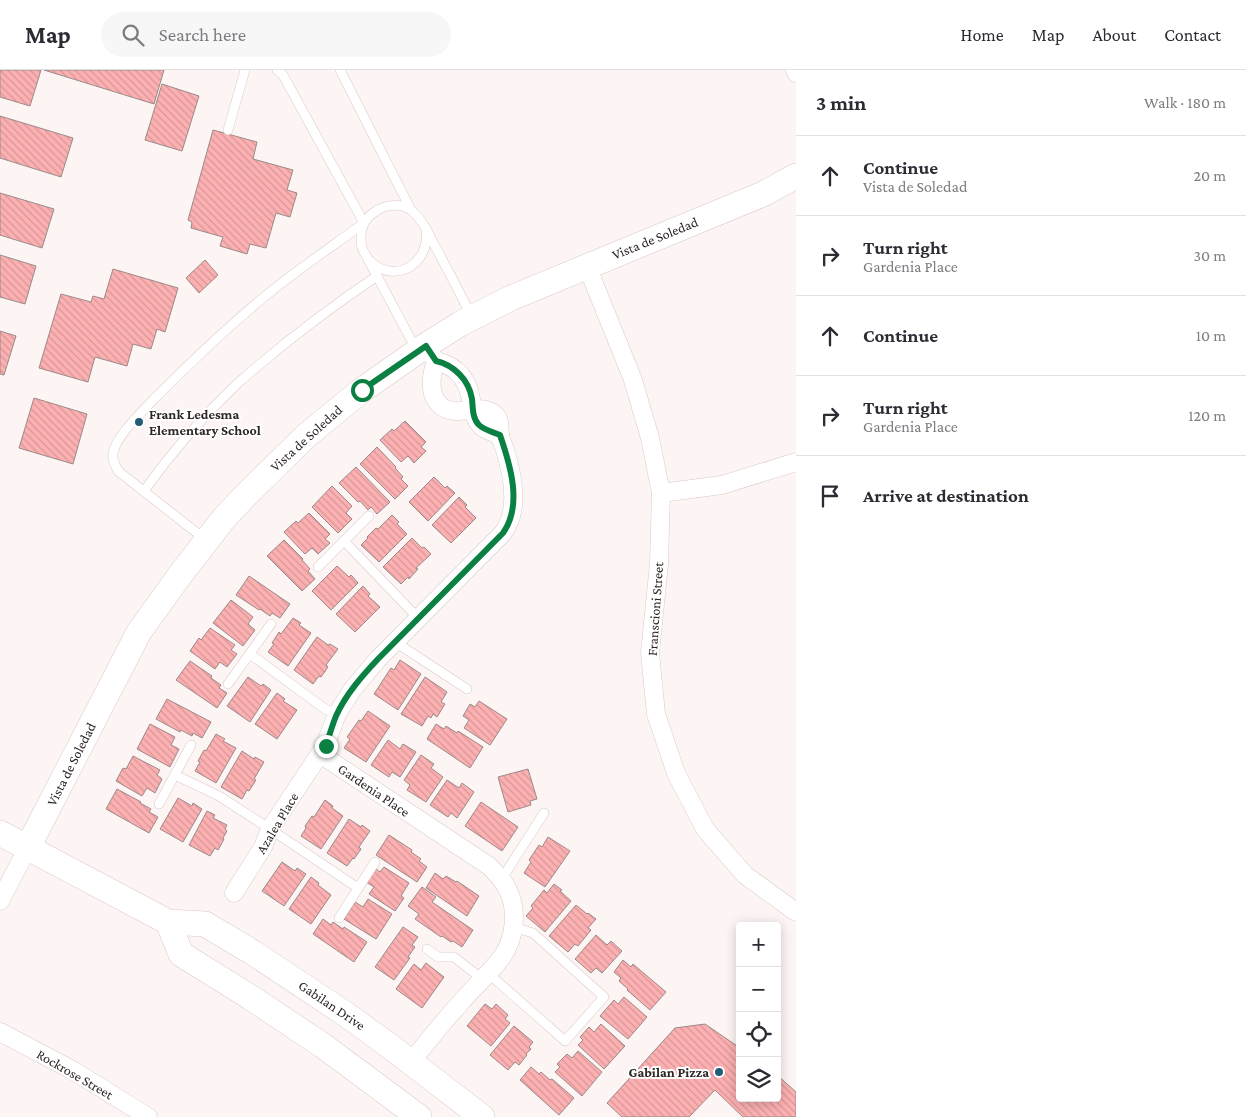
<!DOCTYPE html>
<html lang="en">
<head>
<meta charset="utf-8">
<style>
	:root { --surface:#fff; --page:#f7f7f7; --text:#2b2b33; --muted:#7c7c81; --line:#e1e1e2 }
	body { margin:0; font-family:"Crimson Pro",serif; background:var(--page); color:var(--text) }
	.controls { position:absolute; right:15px; bottom:15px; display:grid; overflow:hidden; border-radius:5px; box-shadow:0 2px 12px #0003 }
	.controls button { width:45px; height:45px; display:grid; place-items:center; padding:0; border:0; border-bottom:1px solid var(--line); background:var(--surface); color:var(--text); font:25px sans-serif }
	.stop { position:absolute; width:15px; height:15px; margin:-11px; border:4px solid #0b8043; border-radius:50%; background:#fff }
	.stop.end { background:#0b8043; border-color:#fff; box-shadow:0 1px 5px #0008 }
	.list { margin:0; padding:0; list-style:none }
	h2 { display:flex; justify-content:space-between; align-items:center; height:65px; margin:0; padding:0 20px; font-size:21px }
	h2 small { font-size:16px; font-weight:400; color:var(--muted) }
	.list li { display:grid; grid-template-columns:32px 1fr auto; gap:15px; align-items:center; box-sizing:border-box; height:80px; padding:0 20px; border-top:1px solid var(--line) }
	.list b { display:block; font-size:19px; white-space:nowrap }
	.list p { margin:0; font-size:16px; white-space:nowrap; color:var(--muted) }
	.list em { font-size:16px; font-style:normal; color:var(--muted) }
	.icon { flex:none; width:28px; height:28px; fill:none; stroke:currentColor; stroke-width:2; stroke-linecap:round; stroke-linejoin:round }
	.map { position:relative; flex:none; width:796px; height:1047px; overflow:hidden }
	header { display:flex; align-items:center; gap:30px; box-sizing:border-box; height:70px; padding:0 25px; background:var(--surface); border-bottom:1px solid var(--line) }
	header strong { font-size:24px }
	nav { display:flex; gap:28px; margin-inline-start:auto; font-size:18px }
	.search { width:350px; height:45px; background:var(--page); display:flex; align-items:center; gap:12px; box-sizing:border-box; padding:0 18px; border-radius:28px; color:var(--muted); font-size:19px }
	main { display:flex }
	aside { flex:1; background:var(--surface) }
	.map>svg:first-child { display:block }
	.building { fill:url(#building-back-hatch); stroke:#9b8989 }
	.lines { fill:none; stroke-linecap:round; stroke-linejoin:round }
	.lane-casing { stroke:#dbc8c8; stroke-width:10 }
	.street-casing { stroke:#dbc8c8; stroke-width:19 }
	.secondary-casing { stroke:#dbc8c8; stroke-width:26 }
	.lane { stroke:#fff; stroke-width:9 }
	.street { stroke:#fff; stroke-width:18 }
	.secondary { stroke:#fff; stroke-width:25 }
	.route { stroke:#0b8043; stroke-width:6 }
	.poi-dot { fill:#215d75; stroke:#fff; stroke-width:2 }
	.labels { text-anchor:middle; stroke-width:4; stroke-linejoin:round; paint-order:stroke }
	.street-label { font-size:14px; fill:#2d2625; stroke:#fff }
	.poi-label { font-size:14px; font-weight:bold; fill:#2d2625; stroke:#fff; text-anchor:start }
</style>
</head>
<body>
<header>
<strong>Map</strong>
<div class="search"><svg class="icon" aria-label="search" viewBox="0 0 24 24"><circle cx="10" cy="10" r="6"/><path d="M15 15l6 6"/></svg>Search here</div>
<nav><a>Home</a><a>Map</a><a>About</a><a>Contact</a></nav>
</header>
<main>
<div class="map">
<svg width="796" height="1047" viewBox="0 0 796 1047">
	<defs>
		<pattern id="building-back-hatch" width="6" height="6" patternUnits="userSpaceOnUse" patternTransform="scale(1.25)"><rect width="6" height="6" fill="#fcb0b1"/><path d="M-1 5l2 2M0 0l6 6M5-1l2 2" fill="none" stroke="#d89798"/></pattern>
	</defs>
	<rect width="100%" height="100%" fill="#fdf5f4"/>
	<g class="building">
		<polygon points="0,0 41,0 30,36 0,27"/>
		<polygon points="44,0 164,0 154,34"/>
		<polygon points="162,14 199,26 182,81 145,70"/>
		<polygon points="0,46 73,68 61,107 0,88"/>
		<polygon points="213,60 257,72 253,89 293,100 287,120 297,123 290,147 276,143 266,178 250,174 247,184 220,176 223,167 191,158 192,152 188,150"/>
		<polygon points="0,123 54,139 42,178 0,165"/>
		<polygon points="0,185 36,196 25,234 0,227"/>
		<polygon points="205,190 218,205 199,223 186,208"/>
		<polygon points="113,199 178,218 165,262 157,259 151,279 133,274 127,296 95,287 88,312 39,298 61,224 91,232 93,226 104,229"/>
		<polygon points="0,261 16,266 4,305 0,304"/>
		<polygon points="34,328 87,344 73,394 19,378"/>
		<polygon points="405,351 426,372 421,377 426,381 414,393 408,386 401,392 380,370 392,359 394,361"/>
		<polygon points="377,377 396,397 395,398 403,407 401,409 408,416 395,429 360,394"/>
		<polygon points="356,397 390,432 377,444 371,437 368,440 360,431 358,432 339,413"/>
		<polygon points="434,407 445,418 447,416 455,423 428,451 409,432"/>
		<polygon points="332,416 352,436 346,443 352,449 338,463 312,437"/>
		<polygon points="459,427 467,435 465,437 476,448 451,473 432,455"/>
		<polygon points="309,443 330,464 325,469 330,473 318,484 312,478 305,484 284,462 296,451 298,453"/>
		<polygon points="392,445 399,452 397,454 407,464 379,492 361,475 368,468 367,467 376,458 378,459"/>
		<polygon points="412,468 422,478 424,477 431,484 416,498 418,499 409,509 408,507 401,514 383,497"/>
		<polygon points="284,470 303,489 302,490 310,499 308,501 315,509 302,521 267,486"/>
		<polygon points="337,496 349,507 351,505 358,513 331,540 312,521"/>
		<polygon points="249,506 290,534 280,548 272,543 270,546 260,539 259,540 236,525"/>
		<polygon points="363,516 370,524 368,526 380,537 355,562 336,544"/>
		<polygon points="231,530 253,547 248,554 255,560 243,576 213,553"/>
		<polygon points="293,548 301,553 299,555 311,563 288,596 268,582 274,574 272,573 279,562 281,564"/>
		<polygon points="210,558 235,575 231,580 237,584 227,597 220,592 215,599 190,581 199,568 201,570"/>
		<polygon points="317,567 328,575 330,574 338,579 326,595 328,597 321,607 319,606 313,614 294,600"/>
		<polygon points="400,590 421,604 398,640 374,624 391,598 394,600"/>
		<polygon points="190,591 212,606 211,608 221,615 219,618 227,623 217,638 176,610"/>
		<polygon points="248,607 261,616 263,614 271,620 250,652 227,636"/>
		<polygon points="425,607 447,622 441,632 445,634 437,647 433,644 431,648 428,646 422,656 401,644"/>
		<polygon points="277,623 285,629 283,631 297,640 277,669 255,654"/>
		<polygon points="167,629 211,652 202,668 193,663 192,666 181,660 180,662 156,649"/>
		<polygon points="479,631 507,649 490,675 464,658 469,650 463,646 470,634 475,637"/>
		<polygon points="368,641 390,656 366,692 344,678 350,669 347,667 359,650 361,651"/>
		<polygon points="150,654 175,667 171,675 179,679 170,697 137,679"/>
		<polygon points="436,654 444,659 446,656 457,663 458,661 483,677 470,698 427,669"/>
		<polygon points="216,664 225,669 223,671 236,678 216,713 195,701 200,692 198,691 204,680 206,681"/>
		<polygon points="388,670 400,679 403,674 416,682 400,707 392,702 389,707 371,695"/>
		<polygon points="242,681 254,689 255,687 264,692 254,709 256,710 249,721 247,720 242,729 221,717"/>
		<polygon points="421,685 434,694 431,698 443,707 426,732 407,720 410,715 404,710"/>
		<polygon points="133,686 160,700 157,705 162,709 155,723 147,718 142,726 116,711 123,698 126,699"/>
		<polygon points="528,699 537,729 530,731 531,735 508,742 498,707"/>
		<polygon points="447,710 459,718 462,713 474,722 457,748 451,743 448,747 430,735"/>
		<polygon points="117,719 141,732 140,733 151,739 149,742 158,747 149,763 106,739"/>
		<polygon points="178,728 192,736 193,733 202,739 183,772 160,759"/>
		<polygon points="325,730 333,736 332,738 343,746 321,779 301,766 306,758 305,756 312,746 314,747"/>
		<polygon points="481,732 518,757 502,781 465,756"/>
		<polygon points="207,741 215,745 213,748 227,755 225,759 227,761 223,768 224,769 218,780 215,778 210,786 189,775"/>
		<polygon points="349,749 361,757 362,755 370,761 359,777 361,779 354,789 353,788 347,796 327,783"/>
		<polygon points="389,765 412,780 411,782 421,789 419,791 427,797 417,812 376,785"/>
		<polygon points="548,767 570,781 545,817 524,803 531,792 529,790 539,775 542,777"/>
		<polygon points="282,792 295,801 297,798 306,804 284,836 262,821"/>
		<polygon points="384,797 409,813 401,826 404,828 395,841 369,824 374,817 366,812 375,798 380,802"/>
		<polygon points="435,803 443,809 446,806 456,812 457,811 479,826 467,846 426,818"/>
		<polygon points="311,807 319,813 318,815 331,825 311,854 289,839"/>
		<polygon points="554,814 562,820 560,821 571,831 545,862 526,846 533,838 531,836 544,820 547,823"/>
		<polygon points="422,817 436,827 432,832 473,860 462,877 453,871 451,872 442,866 441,867 415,849 419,844 408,836"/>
		<polygon points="368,829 392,844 376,869 344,849 355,832 363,837"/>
		<polygon points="576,835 587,844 588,843 596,849 588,858 591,860 578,876 575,874 568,882 549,866"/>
		<polygon points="323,849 331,855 333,852 343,859 344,857 367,872 354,892 313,864"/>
		<polygon points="403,857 418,867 412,875 415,877 408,887 410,888 394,910 375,897"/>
		<polygon points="596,865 607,875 611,871 622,881 602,903 596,898 591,903 575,889"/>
		<polygon points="623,890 631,897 633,894 666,922 650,940 627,920 628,919 619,911 621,908 614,902"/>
		<polygon points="426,893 444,907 422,938 396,919 414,894 421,900"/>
		<polygon points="624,927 647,947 628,969 600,946 614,930 618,934"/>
		<polygon points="485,934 492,939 496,934 508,945 505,949 510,953 491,976 467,956"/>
		<polygon points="601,954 625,976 604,999 578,975 583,970 580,967 589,957 594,962"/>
		<polygon points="705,954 740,978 740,1028 777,1028 777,1005 796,1022 796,1047 743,1047 715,1020 689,1047 622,1047 607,1033 675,958"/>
		<polygon points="514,956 533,972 529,977 531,979 526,984 527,985 519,995 515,992 508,1000 490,985"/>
		<polygon points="578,981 602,1002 582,1026 555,1002 560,997 557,994 567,984 572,988"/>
		<polygon points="531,997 539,1004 541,1002 550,1010 552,1009 574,1028 559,1045 520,1010"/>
	</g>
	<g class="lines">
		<g class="lane-casing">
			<g id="lane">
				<polyline points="340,0 411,140"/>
				<polyline points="228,60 245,0"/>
				<path d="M370,191C394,215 431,194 426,160"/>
				<path d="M416,279L362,178C359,162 362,150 376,141C386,134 403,133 412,141C424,151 430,167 437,180C449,202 460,223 471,246"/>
				<path d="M144,421C171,383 203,346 237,314C281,275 328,239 377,206"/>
				<path d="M206,470L118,401C115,395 112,390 113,383C116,366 142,342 154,329C189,294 225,259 263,228C295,201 330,178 364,153L283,5L277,0"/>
				<polyline points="344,471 418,548"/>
				<polyline points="318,497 369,446"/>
				<polyline points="395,572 467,619"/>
				<polyline points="250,584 325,639 337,644"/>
				<polyline points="228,614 271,554"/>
				<polyline points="175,705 219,726 270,759 358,818"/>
				<polyline points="159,734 191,675"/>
				<polyline points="501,810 544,743"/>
				<polyline points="339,848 375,792"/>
				<polyline points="427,879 438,887 454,887 482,909"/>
				<polyline points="488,903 565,971 604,927 533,863 513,857"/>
			</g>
		</g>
		<g class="street-casing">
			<g id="street">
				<polyline points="795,0 796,3"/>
				<polyline points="587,196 633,310 650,368 661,423 659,494 650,583 656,644 676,703 705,759 745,805 796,842"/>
				<path d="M436,291C425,322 435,349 472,339C478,357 482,359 500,365"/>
				<polyline points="661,423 722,415 796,392"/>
				<path d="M320,684L489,796C496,803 504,811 508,820C518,841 515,868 502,887C490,903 474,917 461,932C443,952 427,972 411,992"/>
				<path d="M234,823L263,777L270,759L325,676L337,644L352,620L378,589L503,463C520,440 513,406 505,380C504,376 501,371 500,366C499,359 501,353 497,347C491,339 482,339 472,339C471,315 461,297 436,291L425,276"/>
				<polyline points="0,831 28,777"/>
				<polyline points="0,962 74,1001 148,1047"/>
			</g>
		</g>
		<g class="secondary-casing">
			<g id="secondary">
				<polyline points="0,763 168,852 205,854 252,882 344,943 387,974 482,1047"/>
				<polyline points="28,777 139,562 180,505 225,447 249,422 306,366 362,320 425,276 460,254 511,228 763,124 796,106"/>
				<polyline points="168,852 181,884 250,927 322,975 419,1047"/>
			</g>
		</g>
		<use href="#lane" class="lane"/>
		<use href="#street" class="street"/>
		<use href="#secondary" class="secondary"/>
	</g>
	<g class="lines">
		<path class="route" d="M326,676C329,666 332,656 336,646C346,624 362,606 378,589L503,463C523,435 510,394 500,365C493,362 484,360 479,355C472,348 473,337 472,329C469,310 454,295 436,291L426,276L362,320"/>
	</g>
	<g class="poi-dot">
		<circle cx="139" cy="352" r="5"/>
		<circle cx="719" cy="1002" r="5"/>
	</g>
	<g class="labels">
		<g class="street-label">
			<text transform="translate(655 168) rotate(-22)" y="5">Vista de Soledad</text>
			<text transform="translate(306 368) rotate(-42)" y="5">Vista de Soledad</text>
			<text transform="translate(655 539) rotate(-86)" y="5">Franscioni Street</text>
			<text transform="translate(71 694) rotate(-63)" y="5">Vista de Soledad</text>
			<text transform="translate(374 720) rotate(34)" y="5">Gardenia Place</text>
			<text transform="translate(277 753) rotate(-59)" y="5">Azalea Place</text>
			<text transform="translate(332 935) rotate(34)" y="5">Gabilan Drive</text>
			<text transform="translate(75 1004) rotate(30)" y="5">Rockrose Street</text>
		</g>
		<g class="poi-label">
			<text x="149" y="349">Frank Ledesma<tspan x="149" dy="16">Elementary School</tspan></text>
			<text x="709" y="1007" text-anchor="end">Gabilan Pizza</text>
		</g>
	</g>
</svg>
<div class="controls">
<button>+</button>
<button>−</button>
<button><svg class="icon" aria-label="locate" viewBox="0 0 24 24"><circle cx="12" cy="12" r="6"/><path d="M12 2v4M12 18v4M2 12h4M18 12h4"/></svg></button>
<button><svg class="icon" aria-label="layers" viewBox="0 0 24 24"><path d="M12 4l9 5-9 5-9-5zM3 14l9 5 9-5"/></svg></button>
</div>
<div class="stop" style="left:362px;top:320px"></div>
<div class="stop end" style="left:326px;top:676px"></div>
</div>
<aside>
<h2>3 min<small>Walk · 180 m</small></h2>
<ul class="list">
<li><svg class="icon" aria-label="ahead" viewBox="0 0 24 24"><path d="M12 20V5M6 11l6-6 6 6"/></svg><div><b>Continue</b><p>Vista de Soledad</p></div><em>20 m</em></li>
<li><svg class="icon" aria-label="right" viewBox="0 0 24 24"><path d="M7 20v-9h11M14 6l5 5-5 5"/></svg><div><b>Turn right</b><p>Gardenia Place</p></div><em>30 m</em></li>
<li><svg class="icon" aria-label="ahead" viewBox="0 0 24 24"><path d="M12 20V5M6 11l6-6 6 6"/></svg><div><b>Continue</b></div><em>10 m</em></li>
<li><svg class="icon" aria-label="right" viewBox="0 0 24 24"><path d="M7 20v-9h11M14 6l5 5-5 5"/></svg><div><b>Turn right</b><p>Gardenia Place</p></div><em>120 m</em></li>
<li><svg class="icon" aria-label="arrive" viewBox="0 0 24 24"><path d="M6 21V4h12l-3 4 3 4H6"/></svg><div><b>Arrive at destination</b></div></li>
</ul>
</aside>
</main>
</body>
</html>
